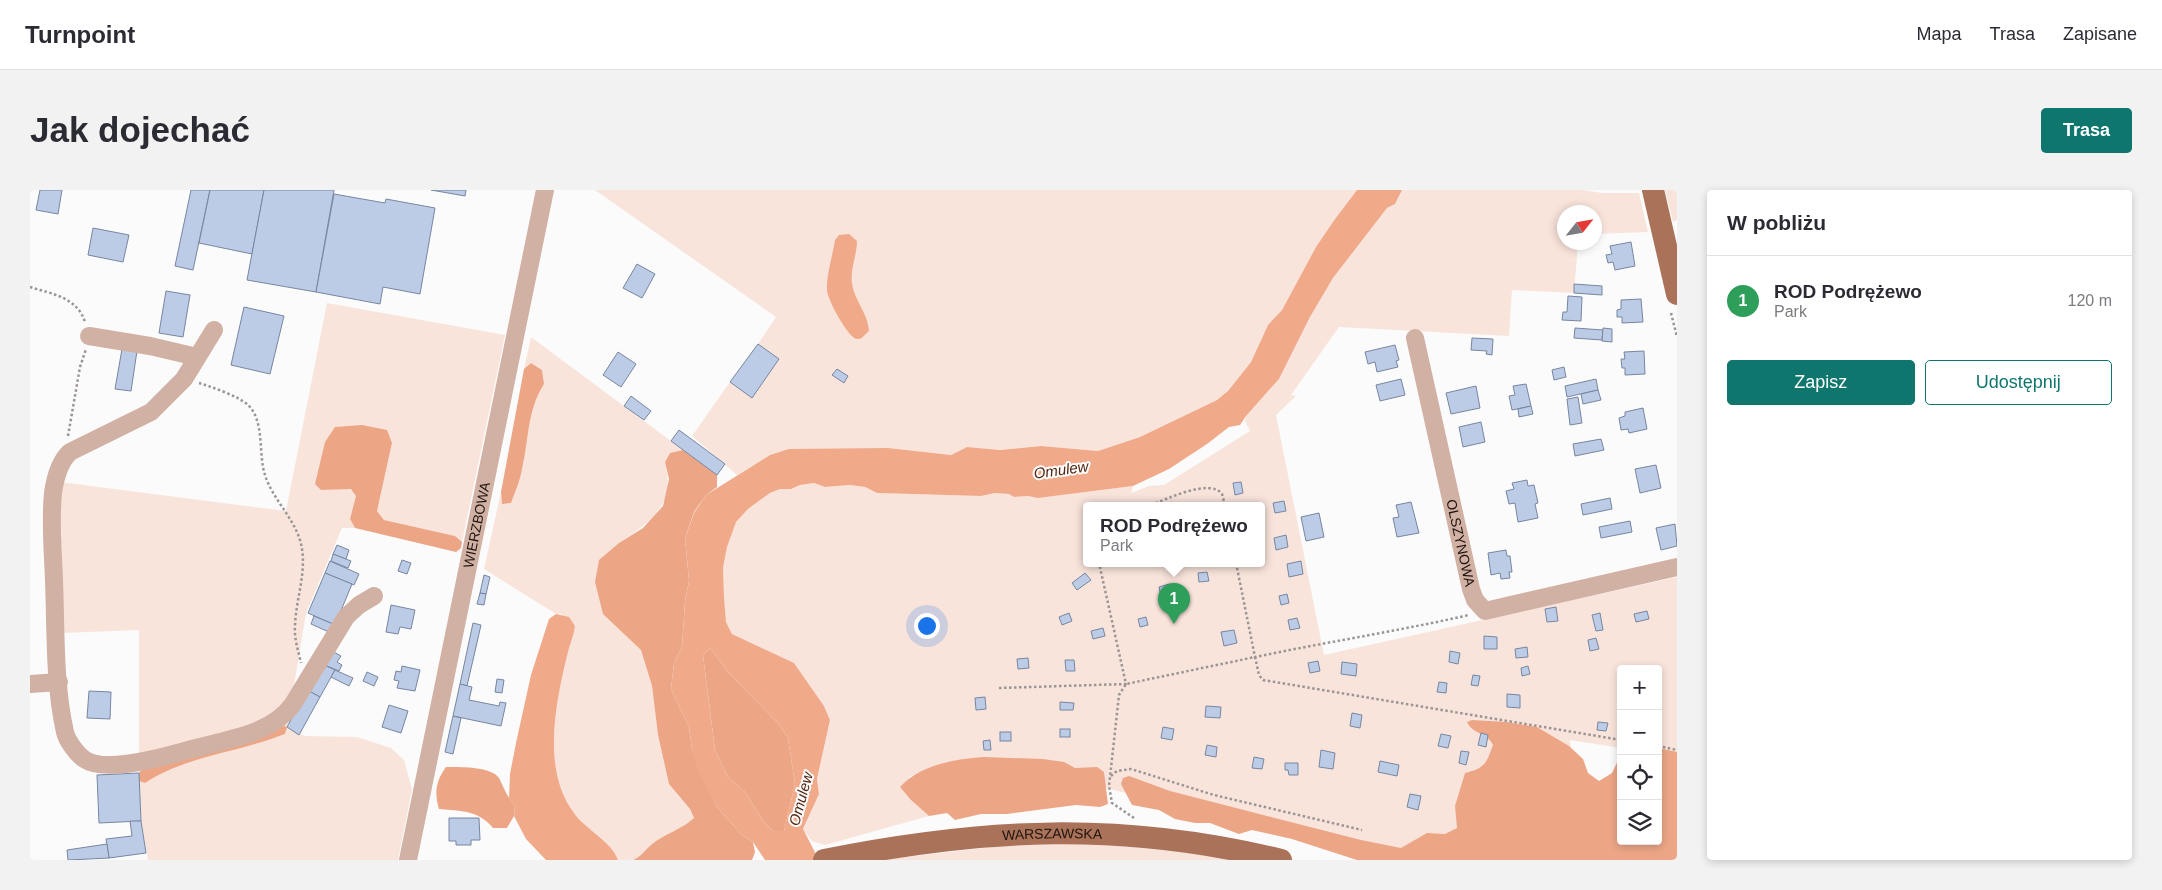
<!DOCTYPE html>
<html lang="pl">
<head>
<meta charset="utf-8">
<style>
	:root { --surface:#fff; --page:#f2f2f3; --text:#2b2b33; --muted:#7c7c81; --line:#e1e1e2; --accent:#0f766e }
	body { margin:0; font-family:Helvetica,sans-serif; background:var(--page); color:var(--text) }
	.controls { position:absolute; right:15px; bottom:15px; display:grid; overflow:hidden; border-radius:5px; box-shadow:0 2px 8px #0003 }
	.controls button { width:45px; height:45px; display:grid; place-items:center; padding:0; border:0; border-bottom:1px solid var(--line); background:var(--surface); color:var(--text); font:25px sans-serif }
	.compass { position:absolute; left:1527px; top:15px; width:45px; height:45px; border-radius:50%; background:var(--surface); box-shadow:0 2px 8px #0003; rotate:59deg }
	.you { position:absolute; left:896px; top:435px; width:18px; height:18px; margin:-12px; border:4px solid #fff; border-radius:50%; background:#1a73e8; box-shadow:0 0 0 8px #1a73e833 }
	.badge { display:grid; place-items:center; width:32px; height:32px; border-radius:50%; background:var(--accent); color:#fff; font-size:16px; font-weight:700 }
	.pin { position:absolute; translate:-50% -41px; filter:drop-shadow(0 1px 2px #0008) }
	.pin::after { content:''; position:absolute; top:26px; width:18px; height:15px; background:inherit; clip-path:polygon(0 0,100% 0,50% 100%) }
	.popup { position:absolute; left:1053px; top:312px; width:182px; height:65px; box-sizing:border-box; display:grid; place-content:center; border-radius:5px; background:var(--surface); filter:drop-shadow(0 1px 4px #0005); font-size:16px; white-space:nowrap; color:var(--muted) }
	.popup b { font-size:19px; color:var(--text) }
	.popup::after { content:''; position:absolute; left:50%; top:100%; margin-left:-10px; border:10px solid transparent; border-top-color:var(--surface) }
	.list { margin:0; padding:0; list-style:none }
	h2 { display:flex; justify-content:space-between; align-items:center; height:65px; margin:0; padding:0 20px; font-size:21px }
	h2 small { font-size:16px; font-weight:400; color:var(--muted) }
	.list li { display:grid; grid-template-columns:32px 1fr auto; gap:15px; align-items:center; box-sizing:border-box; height:90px; padding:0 20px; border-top:1px solid var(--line) }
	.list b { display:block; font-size:19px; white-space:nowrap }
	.list p { margin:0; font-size:16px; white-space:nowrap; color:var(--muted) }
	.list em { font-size:16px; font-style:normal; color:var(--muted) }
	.actions { display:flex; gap:10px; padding:15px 20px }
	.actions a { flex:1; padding:11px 0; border:1px solid var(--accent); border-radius:5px; text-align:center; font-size:18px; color:var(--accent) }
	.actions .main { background:var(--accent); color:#fff }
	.icon { flex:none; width:28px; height:28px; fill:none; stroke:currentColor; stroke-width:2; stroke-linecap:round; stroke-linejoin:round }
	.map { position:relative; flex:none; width:1647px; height:670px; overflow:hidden; border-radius:5px }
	header { display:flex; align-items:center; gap:30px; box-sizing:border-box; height:70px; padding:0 25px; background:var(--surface); border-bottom:1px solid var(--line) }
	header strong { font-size:24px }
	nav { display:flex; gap:28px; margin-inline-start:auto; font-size:18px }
	.intro { display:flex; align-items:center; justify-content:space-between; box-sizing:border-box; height:120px; padding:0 30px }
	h1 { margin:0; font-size:35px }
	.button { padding:12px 22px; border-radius:5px; background:var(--accent); color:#fff; font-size:18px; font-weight:700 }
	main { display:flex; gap:30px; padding:0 30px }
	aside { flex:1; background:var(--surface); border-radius:5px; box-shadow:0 2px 8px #0003 }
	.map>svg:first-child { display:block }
	.green { fill:#f9e4db; fill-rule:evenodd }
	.forest { fill:#eca686 }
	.water { fill:#f0aa8a; fill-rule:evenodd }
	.building { fill:#bccce7; stroke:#77869f }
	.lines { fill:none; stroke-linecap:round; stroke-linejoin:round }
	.path { stroke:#9a9593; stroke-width:2.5; stroke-dasharray:2.5 2.5; stroke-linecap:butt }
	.minor { stroke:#d1b1a3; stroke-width:18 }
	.major { stroke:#aa7259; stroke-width:22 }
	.labels { text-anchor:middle; stroke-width:4; stroke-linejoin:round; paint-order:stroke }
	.street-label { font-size:14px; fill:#1f140f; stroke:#fbfbfb }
	.water-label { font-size:15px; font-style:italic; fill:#532711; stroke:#fbfbfb }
</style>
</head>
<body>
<header>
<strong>Turnpoint</strong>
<nav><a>Mapa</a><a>Trasa</a><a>Zapisane</a></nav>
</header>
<div class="intro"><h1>Jak dojechać</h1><a class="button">Trasa</a></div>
<main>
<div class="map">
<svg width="1647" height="670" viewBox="0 0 1647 670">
	<rect width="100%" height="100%" fill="#fbfbfb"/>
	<g class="green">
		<polygon points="565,0 1327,0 1305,29 1286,57 1252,120 1238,135 1221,172 1198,201 1187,210 1110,247 1068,261 1011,256 970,260 937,257 921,265 858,258 740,265 707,285 662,246 700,192 722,207 749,169 728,154 746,127"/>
		<path d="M1372,0H1553L1572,3H1609L1618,42L1565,44L1564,22H1534V52L1548,53L1544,103L1482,100L1479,146L1309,137L1261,205L1266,206L1246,225L1294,465L1647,387V567L1628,564V479H1591V558L1540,550L1552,670H1354L1019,583L900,578L879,587L881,610L899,626L795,655L782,651L773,640L789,604L787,589L800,530L794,516L764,473L702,444L696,432L694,407L693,378L697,357L705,332L718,319L740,303L750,299H761L770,295L784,293L795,297L820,295L835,297L847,303L951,306L965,303L979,304L984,307L998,306L1008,308L1103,296L1101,303L1119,296L1134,295L1220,241L1215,231L1216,226L1249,189L1280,127L1303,88L1357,18L1365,14ZM1056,315H1232V373H1056Z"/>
		<polygon points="1635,0 1647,0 1647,30 1643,32"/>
		<path d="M297,113L475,145L432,352L425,346L354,330L347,321L362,253L295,252L286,294L291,300L321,298L326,306L320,329L325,338H312L276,423L257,537L275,546L327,547L361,558L374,570L382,599L368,670H118L111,631L109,591L115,593C156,566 209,562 255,544L120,570L109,583V440L32,443L26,316L30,292L256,321Z"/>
		<path d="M501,147L653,260L640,263L635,272C646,315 622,331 589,353L593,442L611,460L622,496L628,545L639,594L660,619L664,628C654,638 634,644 622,655C617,659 613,666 608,669C602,670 594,670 588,670C582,656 554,637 544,623C511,578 526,512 538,462C540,454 544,445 545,436L531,424H526L454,379L471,302L472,314L492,280L498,233L506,205L514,194L512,180L501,173L494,179Z"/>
		<path d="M1042,653C1096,656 1150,660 1204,670H851L971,656Z"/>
	</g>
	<g class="forest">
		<path d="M501,173L512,180L514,194C497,220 499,250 492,279C490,291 485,302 481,313L472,314L471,302L494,179Z"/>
		<polygon points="332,235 357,240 362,253 347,321 354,330 425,346 432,352 431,358 426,362 325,338 320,329 326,306 321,299 291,300 285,294 295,252 305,237"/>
		<path d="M653,260L687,285V297L676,305L664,322L655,348L659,391L655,411L652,457L644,473L641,499L659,537L662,560L686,616L711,644L723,652L725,662L722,670H603C611,667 615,660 621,655C634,644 654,638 664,628L660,619L639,594L628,545L622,496L611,460L573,424L565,392L569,370L589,353L613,338L633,316L639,289L635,272L640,263Z"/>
		<polygon points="680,458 698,482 748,533 758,548 765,594 754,641 743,641 734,632 715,602 698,587 685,560 673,465"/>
		<path d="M1442,530L1477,532L1507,537L1539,556L1553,569L1558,583L1569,591L1582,583L1591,564V651H1628V558L1647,562V670H1327L1262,649L1222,640L1209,644L1180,633H1165L1145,629L1129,620L1102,615L1091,594L1093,588L1099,586L1140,601L1331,650L1371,658L1397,643L1415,644L1427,638L1425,616L1435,583C1455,578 1456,574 1463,555C1457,542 1443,545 1437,532Z"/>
		<path d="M249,534L257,537L255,544C210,562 156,566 115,593L109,591V583L120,570Z"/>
		<path d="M953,567L1013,569L1034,572L1045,578L1067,577L1074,582L1078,614L1070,617L1046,615L977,624H951L925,630L917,623L899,626L881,610L870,597C890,575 925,569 953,567Z"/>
		<path d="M416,577C429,577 461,576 469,588C474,598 477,607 485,616L484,626L477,638H463C448,620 431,621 409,619C404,602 406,591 416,577Z"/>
	</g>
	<g class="water">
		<path d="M1327,0H1372L1365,14L1357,18L1303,88L1280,127L1249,189L1216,226L1210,235L1199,237L1177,254L1139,279L1103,296L1008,308L998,306L984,307L979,304L965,303L951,306L847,303L835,297L820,295L795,297L784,293L770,295L761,299H750L740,303L718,319L706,332L697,357L693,378L694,407L696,432L702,444L764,473L794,516L800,530L787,589L789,604L773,639L789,670H735L723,652L711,644L686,616L668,580L662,560L659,537L641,499L644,473L652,457L655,411L659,391L655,348L664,323L676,305L740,265L759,259L858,258L921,265L937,257L970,260L1011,256L1068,261L1110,247L1187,210L1198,201L1221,172L1238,135L1252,120L1286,57L1305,29ZM680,458L698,482L748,533L758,548L765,594L754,641H743L734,632L715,602L698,587L685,560L673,465Z"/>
		<path d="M819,44L827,51C827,65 820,79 822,93C824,110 838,123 839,141C835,144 832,150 827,149C818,148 797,109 797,100C796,86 803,64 805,50L809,45Z"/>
		<path d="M526,424L539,427L545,436C544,445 540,454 538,462C526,511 511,579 544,623C555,639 582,652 588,670H516L496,649L484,626L485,616L479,609L480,584L486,553L501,485L519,429Z"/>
	</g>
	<g class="building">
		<polygon points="10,0 32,0 28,24 6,20"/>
		<polygon points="161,0 180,0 163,80 145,76"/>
		<polygon points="180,0 234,0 222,64 169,53"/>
		<polygon points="234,0 304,0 286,102 217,90"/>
		<polygon points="401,0 436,0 435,6"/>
		<polygon points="304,4 355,13 356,9 405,18 390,104 353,97 350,114 286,102"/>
		<polygon points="63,38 99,45 93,72 58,65"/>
		<polygon points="1601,52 1605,76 1585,80 1583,72 1578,73 1576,65 1582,64 1580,56"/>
		<polygon points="607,74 625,84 612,108 593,98"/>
		<polygon points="1544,94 1572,96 1572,105 1544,103"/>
		<polygon points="136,101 160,105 153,147 129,143"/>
		<polygon points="1538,106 1552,107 1551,131 1532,130 1533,122 1537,122"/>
		<polygon points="1611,109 1613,132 1592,133 1592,127 1587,127 1587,120 1591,119 1591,110"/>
		<polygon points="214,117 254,126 240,184 201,175"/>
		<polygon points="1545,138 1573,140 1572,150 1544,148"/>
		<polygon points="1573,138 1582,139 1582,152 1572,151"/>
		<polygon points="1442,148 1463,149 1462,165 1456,164 1457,161 1441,160"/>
		<polygon points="728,154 749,169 722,208 700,192"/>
		<polygon points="1365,155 1369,170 1366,171 1368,177 1347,182 1345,172 1338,174 1335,162"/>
		<polygon points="92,159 107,161 101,201 85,199"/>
		<polygon points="1614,161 1615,184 1595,185 1595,178 1592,178 1591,169 1595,169 1594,162"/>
		<polygon points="588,162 606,174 591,197 573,185"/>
		<polygon points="1534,177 1536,187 1524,190 1522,180"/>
		<polygon points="807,179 818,186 814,193 802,185"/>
		<polygon points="1371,189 1375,205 1350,211 1346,195"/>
		<polygon points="1566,189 1568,200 1537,207 1535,196"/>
		<polygon points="1496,194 1501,216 1482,220 1479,206 1485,205 1483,196"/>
		<polygon points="1446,196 1450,218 1421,224 1416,203"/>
		<polygon points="1568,200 1571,210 1553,214 1551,204"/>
		<polygon points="601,206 621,221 614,230 594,216"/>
		<polygon points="1548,207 1552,233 1540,235 1537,209"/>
		<polygon points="1501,216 1503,224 1489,227 1488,219"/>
		<polygon points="1613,218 1617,239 1599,243 1598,239 1591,240 1589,228 1595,226 1595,222"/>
		<polygon points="1451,232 1455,252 1433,257 1429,237"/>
		<polygon points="649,240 695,274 687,285 641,251"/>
		<polygon points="1571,249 1574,260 1545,266 1543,254"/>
		<polygon points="1626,275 1631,298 1610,303 1605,279"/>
		<polygon points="1497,290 1498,296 1504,295 1508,313 1505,314 1508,328 1488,332 1485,313 1479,314 1476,301 1484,299 1482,293"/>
		<polygon points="1211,292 1213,303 1205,305 1203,293"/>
		<polygon points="1580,308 1582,319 1553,325 1551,314"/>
		<polygon points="1254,311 1256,321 1245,323 1243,313"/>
		<polygon points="1381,312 1389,343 1367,347 1363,328 1369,327 1366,315"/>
		<polygon points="1289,323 1294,347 1276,351 1271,327"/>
		<polygon points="1600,331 1602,342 1571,348 1569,337"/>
		<polygon points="1645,334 1647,356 1631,360 1626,338"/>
		<polygon points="1256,345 1258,357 1246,360 1244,348"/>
		<polygon points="307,355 319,360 316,369 303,364"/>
		<polygon points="1476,360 1477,366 1480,366 1482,382 1479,382 1480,388 1471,389 1470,383 1461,385 1458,363"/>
		<polygon points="303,364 321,371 318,378 301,371"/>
		<polygon points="372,370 381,373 377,384 368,381"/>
		<polygon points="300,371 329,384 324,395 295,383"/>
		<polygon points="1271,371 1273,384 1259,387 1257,374"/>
		<polygon points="1177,382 1179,391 1169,392 1168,383"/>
		<polygon points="295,383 322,394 305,435 278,423"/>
		<polygon points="1055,383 1061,390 1047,400 1042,393"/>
		<polygon points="454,385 460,387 456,404 450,403"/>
		<polygon points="1139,394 1141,404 1131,407 1129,397"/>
		<polygon points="450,403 456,404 454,415 447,414"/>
		<polygon points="1257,404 1259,413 1251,415 1249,406"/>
		<polygon points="361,415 385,420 381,439 370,437 368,444 356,442"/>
		<polygon points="1526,417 1528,431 1517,432 1515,419"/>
		<polygon points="1617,421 1619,429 1606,432 1604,424"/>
		<polygon points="1039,423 1042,431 1032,435 1029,427"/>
		<polygon points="1570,423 1573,440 1566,441 1562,425"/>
		<polygon points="284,426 303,434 299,442 281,434"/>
		<polygon points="1116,427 1118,435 1110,437 1108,429"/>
		<polygon points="1267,428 1270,438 1260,440 1258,430"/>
		<polygon points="443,433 451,435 437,496 430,494"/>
		<polygon points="1073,438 1075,446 1063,449 1061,441"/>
		<polygon points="1204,440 1207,453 1194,456 1191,442"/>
		<polygon points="1454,446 1467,447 1467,459 1454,459"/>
		<polygon points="1566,448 1569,459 1560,461 1558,450"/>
		<polygon points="1497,457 1498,467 1486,468 1485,459"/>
		<polygon points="300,460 311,466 307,472 312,475 309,481 292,474"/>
		<polygon points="1420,461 1430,463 1428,474 1419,472"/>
		<polygon points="998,468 999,478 988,479 987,469"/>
		<polygon points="1035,470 1044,470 1045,481 1036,481"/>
		<polygon points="1288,471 1290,481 1280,483 1278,473"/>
		<polygon points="1312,472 1327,474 1326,486 1311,484"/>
		<polygon points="292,474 305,480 290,507 277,500"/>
		<polygon points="372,476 390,480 385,501 367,498 369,491 364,490 366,481 371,482"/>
		<polygon points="1498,476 1500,484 1492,486 1491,478"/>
		<polygon points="305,480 323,488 319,496 301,487"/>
		<polygon points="337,482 348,487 344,496 333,491"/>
		<polygon points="1443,485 1450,486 1448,496 1441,495"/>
		<polygon points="467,489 474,490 472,503 465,502"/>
		<polygon points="1409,492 1417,493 1416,503 1407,502"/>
		<polygon points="430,494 442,497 439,510 469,516 470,512 476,513 471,536 423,526"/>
		<polygon points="277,500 290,507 269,545 257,537"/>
		<polygon points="59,501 81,502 80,529 57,528"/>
		<polygon points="1477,504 1490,505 1490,518 1477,517"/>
		<polygon points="955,507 956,519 946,520 945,508"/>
		<polygon points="1030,512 1044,513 1043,520 1030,520"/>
		<polygon points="359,515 378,521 371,543 352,537"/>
		<polygon points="1176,516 1191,517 1190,528 1175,527"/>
		<polygon points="1322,523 1332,525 1330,538 1320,536"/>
		<polygon points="423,526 431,528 423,564 415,562"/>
		<polygon points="1568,532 1578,533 1576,541 1567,540"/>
		<polygon points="1133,537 1144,539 1142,550 1131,548"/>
		<rect x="1030" y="539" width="10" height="8"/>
		<rect x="970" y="542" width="11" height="9"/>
		<polygon points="1451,543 1458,545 1456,557 1448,555"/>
		<polygon points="1411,544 1421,546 1418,558 1408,556"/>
		<polygon points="960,550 961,560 954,560 953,551"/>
		<polygon points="1177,555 1187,557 1186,567 1175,565"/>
		<polygon points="1291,560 1305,563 1303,579 1289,577"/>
		<polygon points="1431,561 1439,562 1436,575 1429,573"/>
		<polygon points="1224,567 1234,569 1232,579 1222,578"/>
		<polygon points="1350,571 1369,575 1367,586 1348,582"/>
		<polygon points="1255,573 1268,573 1268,585 1259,585 1258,580 1255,580"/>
		<polygon points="109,583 111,631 69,633 67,585"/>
		<polygon points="1380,604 1391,606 1388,620 1377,617"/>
		<polygon points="419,628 449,628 450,650 441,650 441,655 426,655 426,651 419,651"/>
		<polygon points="100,631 111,631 116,663 79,668 76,649 102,646"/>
		<polygon points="77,654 79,668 38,670 37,660"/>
	</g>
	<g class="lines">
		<g class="path">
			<path d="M0,97C22,104 47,107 55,132"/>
			<polyline points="1641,123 1647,147"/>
			<path d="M169,193C182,197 208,206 218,215C235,231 228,264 235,285C243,311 268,331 272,359C276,384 266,410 265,435C264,448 268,460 271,473"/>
			<polyline points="38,246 50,177 56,159"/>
			<path d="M1121,315C1137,309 1180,288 1192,304L1195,315"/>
			<path d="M1206,373L1225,467C1297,452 1368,441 1439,425"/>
			<polyline points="969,498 1096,494 1069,373"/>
			<polyline points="1628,556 1647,560"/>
			<polyline points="1081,586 1087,581 1101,579 1184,605 1332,640"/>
			<polyline points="1104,628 1082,613 1079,596 1089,505 1096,494 1225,467 1229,485 1233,490 1591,550"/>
		</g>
		<g class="minor">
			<path d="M184,140L154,189L121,222L40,262C29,272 25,289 23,303C20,332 23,362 24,390C26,440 24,493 35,542C37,551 47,564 54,569C75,584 138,566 162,559C197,549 241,545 263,514L316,427L329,415L344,406"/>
			<polyline points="59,146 120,156 167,167"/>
			<path id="s1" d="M1385,148L1441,399L1445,410L1455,421L1647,377"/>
			<polyline points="0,494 29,492"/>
			<path id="s2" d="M378,670L515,0"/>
		</g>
		<g class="major">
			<polyline points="1623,0 1647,104"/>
			<path id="s3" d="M794,670C954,638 1091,631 1251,670"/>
		</g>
	</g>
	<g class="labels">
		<g class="street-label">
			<text dy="5" stroke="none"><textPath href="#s2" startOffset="342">WIERZBOWA</textPath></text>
			<text dy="5" stroke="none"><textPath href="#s1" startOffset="210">OLSZYNOWA</textPath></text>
			<text dy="5" stroke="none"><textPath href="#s3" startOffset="230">WARSZAWSKA</textPath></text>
		</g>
		<g class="water-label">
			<text transform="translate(1031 280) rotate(-8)" y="5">Omulew</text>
			<text transform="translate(771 609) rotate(-75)" y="5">Omulew</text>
		</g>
	</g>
</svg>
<div class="controls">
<button>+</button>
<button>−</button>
<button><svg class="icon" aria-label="locate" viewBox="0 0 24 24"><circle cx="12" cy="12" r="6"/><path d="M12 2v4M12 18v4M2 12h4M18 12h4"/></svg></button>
<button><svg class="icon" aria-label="layers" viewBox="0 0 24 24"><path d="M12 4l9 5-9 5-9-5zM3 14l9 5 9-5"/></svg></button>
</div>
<svg class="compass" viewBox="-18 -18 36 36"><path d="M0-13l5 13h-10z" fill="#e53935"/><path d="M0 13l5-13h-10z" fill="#7c7c81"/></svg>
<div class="you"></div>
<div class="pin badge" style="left:1144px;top:434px;background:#2e9e5b">1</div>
<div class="popup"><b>ROD Podrężewo</b>Park</div>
</div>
<aside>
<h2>W pobliżu<small></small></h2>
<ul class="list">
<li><span class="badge" style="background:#2e9e5b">1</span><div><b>ROD Podrężewo</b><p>Park</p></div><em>120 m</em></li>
</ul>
<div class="actions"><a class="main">Zapisz</a><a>Udostępnij</a></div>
</aside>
</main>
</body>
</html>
